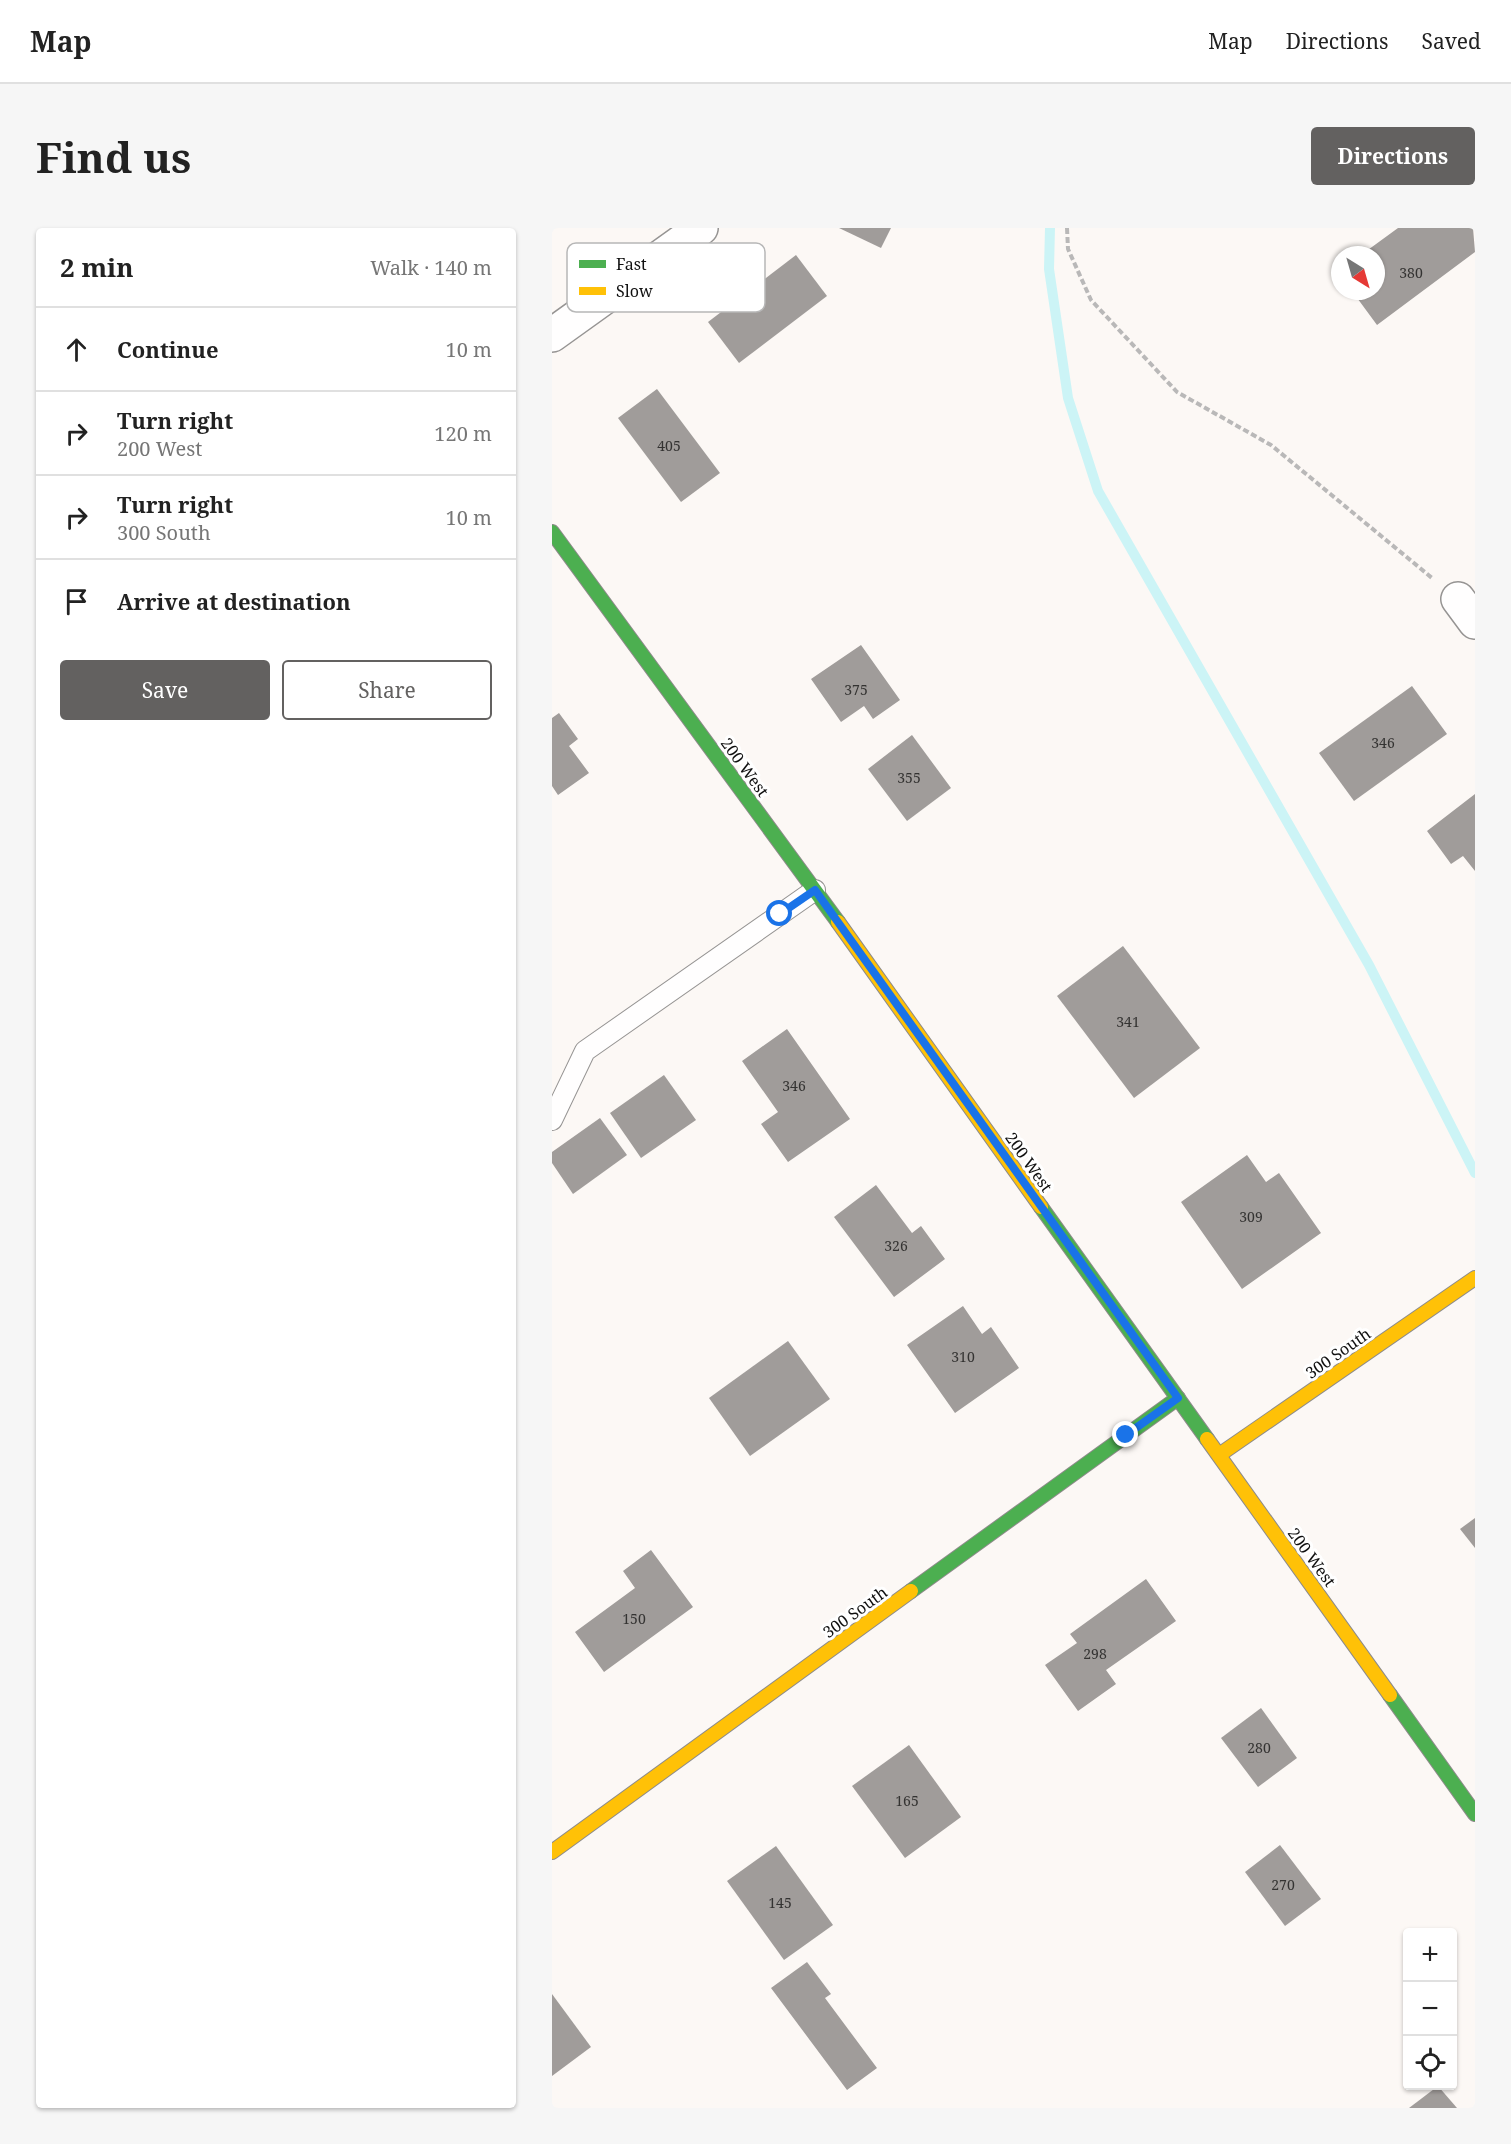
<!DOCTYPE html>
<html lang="en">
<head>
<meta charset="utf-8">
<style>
	:root { --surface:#fff; --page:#f6f6f6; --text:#222; --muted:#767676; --line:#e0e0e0; --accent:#636160 }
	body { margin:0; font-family:"Noto Serif",serif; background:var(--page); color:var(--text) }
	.controls { position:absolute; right:18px; bottom:18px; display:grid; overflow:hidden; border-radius:6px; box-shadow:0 2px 4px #0004 }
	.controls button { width:54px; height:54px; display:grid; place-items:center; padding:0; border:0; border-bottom:2px solid var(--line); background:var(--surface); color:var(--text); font:30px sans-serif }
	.compass { position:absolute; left:779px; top:18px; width:54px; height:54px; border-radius:50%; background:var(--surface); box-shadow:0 2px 4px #0004; rotate:143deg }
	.stop { position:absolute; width:18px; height:18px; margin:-14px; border:4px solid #1a73e8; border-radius:50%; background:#fff }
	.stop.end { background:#1a73e8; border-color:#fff; box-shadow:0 2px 6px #0008 }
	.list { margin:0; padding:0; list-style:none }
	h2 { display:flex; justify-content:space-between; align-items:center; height:78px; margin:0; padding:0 24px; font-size:26px }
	h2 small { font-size:20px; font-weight:400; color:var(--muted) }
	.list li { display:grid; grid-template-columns:39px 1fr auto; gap:18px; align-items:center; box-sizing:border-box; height:84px; padding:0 24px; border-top:2px solid var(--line) }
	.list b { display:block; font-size:22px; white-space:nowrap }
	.list p { margin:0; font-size:20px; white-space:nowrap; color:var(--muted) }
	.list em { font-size:20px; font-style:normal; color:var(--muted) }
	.actions { display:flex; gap:12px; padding:18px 24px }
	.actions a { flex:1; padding:14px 0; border:2px solid var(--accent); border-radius:6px; text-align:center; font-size:21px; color:var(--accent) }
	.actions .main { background:var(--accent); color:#fff }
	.icon { flex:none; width:33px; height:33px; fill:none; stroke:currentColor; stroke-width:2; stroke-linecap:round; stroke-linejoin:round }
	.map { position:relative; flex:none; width:923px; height:1880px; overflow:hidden; border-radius:6px }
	header { display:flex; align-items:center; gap:36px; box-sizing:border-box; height:84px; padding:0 30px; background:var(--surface); border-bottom:2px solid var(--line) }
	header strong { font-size:28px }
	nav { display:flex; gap:33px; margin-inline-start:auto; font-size:21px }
	.intro { display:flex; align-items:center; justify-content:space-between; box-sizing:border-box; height:144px; padding:0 36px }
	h1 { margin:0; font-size:42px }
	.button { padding:15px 27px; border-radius:6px; background:var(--accent); color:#fff; font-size:21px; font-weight:700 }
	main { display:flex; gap:36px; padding:0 36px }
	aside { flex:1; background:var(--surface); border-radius:6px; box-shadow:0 2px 4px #0004 }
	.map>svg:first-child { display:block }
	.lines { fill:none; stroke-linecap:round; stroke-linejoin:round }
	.stream { stroke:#ccf4f6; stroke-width:10 }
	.building { fill:#a09c9a }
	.lane-casing { stroke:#969493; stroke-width:22 }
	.street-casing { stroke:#969493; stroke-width:36 }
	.fast-casing { stroke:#8d8b8a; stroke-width:16 }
	.slow-casing { stroke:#8d8b8a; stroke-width:16 }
	.path { stroke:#b9b8b8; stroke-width:4; stroke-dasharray:6 3; stroke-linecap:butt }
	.lane { stroke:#fffefe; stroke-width:20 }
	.street { stroke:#fffefe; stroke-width:33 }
	.fast { stroke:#4caf50; stroke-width:14 }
	.slow { stroke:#ffc107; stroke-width:14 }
	.route { stroke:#1a73e8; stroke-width:8 }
	.labels { text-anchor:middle; stroke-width:6; stroke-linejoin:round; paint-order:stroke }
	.number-label { font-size:14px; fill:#343332 }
	.street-label { font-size:16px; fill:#101010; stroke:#fff }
	.key { fill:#fff; stroke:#b7b7b7; stroke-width:1.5 }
	.key-label { font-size:16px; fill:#101010 }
</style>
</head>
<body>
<header>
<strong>Map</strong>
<nav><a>Map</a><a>Directions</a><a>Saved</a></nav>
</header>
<div class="intro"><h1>Find us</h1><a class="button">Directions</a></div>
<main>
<aside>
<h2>2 min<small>Walk · 140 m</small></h2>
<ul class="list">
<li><svg class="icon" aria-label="ahead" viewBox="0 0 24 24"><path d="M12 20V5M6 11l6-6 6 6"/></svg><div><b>Continue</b></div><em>10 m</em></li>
<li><svg class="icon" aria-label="right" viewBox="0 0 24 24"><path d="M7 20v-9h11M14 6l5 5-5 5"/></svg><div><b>Turn right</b><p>200 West</p></div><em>120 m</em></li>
<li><svg class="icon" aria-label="right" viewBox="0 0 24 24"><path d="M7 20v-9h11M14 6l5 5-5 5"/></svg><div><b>Turn right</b><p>300 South</p></div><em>10 m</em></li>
<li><svg class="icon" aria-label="arrive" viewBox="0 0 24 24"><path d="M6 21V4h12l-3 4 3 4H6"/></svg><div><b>Arrive at destination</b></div></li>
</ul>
<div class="actions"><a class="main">Save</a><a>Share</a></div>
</aside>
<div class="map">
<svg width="923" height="1880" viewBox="0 0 923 1880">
	<rect width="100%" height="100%" fill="#fcf8f5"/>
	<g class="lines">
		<polyline class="stream" points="498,0 497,41 516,170 546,263 817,737 923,945"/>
	</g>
	<g class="building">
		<polygon points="287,0 339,0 329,20"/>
		<polygon points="846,0 921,0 923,24 825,97 800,63 824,63 824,27 809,27"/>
		<polygon points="244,27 275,68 187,135 156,94"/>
		<polygon points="105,161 168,245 129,274 66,190"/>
		<polygon points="309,417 348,472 321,491 312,478 289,494 259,451"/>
		<polygon points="860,458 895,506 802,573 767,525"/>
		<polygon points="7,485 26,511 17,518 37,545 6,567 0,558 0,490"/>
		<polygon points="360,507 399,560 355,593 316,541"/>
		<polygon points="923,566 923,643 911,628 899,636 875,603"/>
		<polygon points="571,718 648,820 582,870 505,768"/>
		<polygon points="235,801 298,891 236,934 209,896 226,884 190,833"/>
		<polygon points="112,847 144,892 89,930 58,885"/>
		<polygon points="48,890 75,927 21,966 0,935 0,924"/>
		<polygon points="695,927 714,954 727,945 769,1005 690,1061 629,974"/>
		<polygon points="324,957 360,1005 369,998 393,1031 342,1069 282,989"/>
		<polygon points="411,1078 430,1106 439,1099 467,1140 403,1185 355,1117"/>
		<polygon points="236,1113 278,1171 198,1228 157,1170"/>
		<polygon points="923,1290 923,1320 908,1301"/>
		<polygon points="99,1322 141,1379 52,1444 23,1404 83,1360 71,1343"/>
		<polygon points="594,1351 624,1393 554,1442 564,1456 526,1483 493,1437 525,1415 518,1406"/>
		<polygon points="709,1480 745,1530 706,1559 669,1510"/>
		<polygon points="357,1517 409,1589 353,1630 300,1558"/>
		<polygon points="728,1617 769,1671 733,1698 693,1644"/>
		<polygon points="224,1618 281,1697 232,1732 175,1653"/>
		<polygon points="255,1734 279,1766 273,1770 325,1840 295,1862 219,1760"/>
		<polygon points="0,1766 39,1819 0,1848"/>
		<polygon points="886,1858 905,1880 857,1880"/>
	</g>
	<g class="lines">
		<g class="lane-casing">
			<polyline id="lane" points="0,892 33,823 263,662"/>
		</g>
		<g class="street-casing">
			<g id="street">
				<polyline points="0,107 149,0"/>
				<polyline points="906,371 923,394"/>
			</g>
		</g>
		<g class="fast-casing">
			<g id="fast">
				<polyline points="0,304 286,694"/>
				<polyline points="489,979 655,1211"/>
				<polyline points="359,1363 626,1170"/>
				<polyline points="838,1467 923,1586"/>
			</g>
		</g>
		<g class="slow-casing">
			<g id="slow">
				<polyline points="286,694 489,979"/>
				<polyline points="655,1211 838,1467"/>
				<polyline points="667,1227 923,1050"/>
				<polyline points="0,1624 359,1363"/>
			</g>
		</g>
		<polyline class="path" points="515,0 516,21 539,72 625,164 719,217 880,350"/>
		<use href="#lane" class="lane"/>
		<use href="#street" class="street"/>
		<use href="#fast" class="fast"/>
		<use href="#slow" class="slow"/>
	</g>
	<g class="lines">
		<polyline class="route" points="228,686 263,662 626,1170 574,1207"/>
	</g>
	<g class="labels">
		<g class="number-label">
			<text x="859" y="50">380</text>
			<text x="117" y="223">405</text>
			<text x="304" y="467">375</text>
			<text x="831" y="520">346</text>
			<text x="357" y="555">355</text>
			<text x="576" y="799">341</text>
			<text x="242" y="863">346</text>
			<text x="699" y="994">309</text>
			<text x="344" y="1023">326</text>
			<text x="411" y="1134">310</text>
			<text x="82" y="1396">150</text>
			<text x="543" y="1431">298</text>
			<text x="707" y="1525">280</text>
			<text x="355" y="1578">165</text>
			<text x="731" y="1662">270</text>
			<text x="228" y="1680">145</text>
		</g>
		<g class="street-label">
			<text transform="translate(193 539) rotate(54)" y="6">200 West</text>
			<text transform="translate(477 934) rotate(55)" y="6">200 West</text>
			<text transform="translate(786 1125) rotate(-35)" y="6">300 South</text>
			<text transform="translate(760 1329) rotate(54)" y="6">200 West</text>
			<text transform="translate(303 1384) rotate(-36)" y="6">300 South</text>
		</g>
	</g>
	<rect x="15" y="15" width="198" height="69" rx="9" class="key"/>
	<rect x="27" y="32" width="27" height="8" fill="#4caf50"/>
	<rect x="27" y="59" width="27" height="8" fill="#ffc107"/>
	<g class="key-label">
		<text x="64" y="42">Fast</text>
		<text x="64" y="69">Slow</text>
	</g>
</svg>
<div class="controls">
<button>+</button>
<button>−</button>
<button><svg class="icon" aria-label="locate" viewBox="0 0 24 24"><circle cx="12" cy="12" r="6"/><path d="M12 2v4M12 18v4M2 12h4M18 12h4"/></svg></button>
</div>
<svg class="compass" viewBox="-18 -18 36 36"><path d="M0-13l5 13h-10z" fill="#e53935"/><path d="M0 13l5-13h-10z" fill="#767676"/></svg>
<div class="stop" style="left:228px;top:686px"></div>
<div class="stop end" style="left:574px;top:1207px"></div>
</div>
</main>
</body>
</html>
